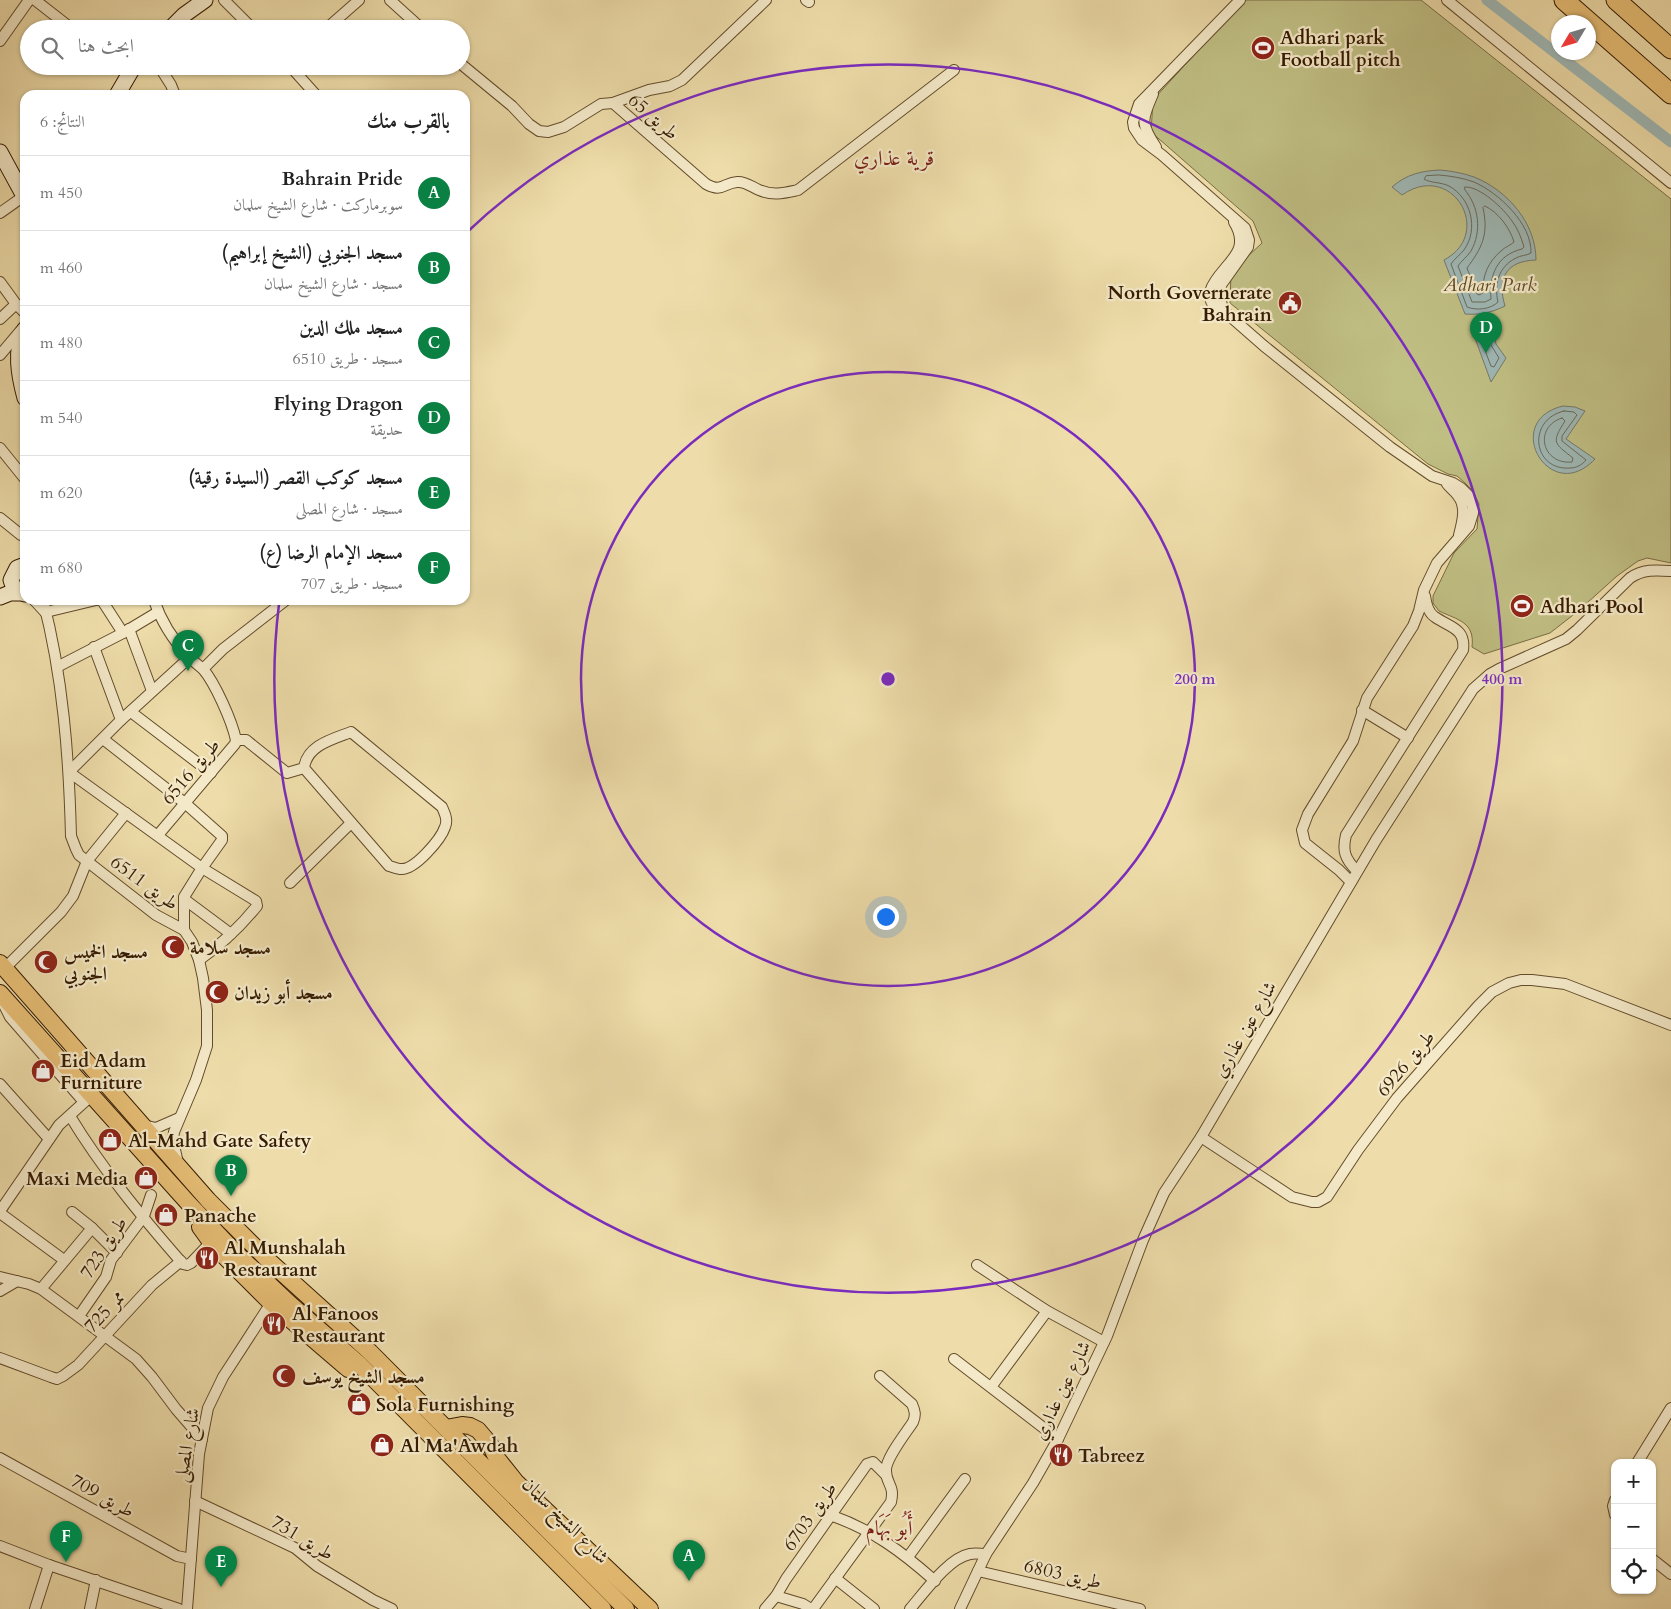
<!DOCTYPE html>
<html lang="ar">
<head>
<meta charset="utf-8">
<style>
	:root { --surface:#fff; --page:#f6f6f6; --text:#222; --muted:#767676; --line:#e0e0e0; --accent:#0b8043 }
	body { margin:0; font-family:Cardo,Amiri,serif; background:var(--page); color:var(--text); direction:rtl }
	.controls { position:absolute; right:15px; bottom:15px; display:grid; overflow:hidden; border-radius:10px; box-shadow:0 1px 4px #0004 }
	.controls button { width:45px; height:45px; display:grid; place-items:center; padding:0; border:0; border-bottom:1px solid var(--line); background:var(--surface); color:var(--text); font:25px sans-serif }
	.compass { position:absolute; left:1551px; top:15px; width:45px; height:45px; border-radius:50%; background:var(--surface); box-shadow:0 1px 4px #0004; rotate:232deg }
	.you { position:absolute; left:885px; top:916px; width:18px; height:18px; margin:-12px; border:4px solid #fff; border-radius:50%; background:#1a73e8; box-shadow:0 0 0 8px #1a73e833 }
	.badge { display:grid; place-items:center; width:32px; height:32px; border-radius:50%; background:var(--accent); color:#fff; font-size:16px; font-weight:700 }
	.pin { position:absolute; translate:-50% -41px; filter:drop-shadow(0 1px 2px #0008) }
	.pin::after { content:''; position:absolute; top:26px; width:18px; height:15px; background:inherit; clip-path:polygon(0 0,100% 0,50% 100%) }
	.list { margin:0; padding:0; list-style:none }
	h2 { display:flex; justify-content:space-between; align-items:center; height:65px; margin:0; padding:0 20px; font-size:21px }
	h2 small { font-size:16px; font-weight:400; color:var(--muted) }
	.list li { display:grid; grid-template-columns:32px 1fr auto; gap:15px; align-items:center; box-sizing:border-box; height:75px; padding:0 20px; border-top:1px solid var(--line) }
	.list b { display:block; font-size:19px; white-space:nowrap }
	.list p { margin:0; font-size:16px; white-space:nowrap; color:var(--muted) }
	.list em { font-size:16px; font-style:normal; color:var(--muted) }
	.icon { flex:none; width:28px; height:28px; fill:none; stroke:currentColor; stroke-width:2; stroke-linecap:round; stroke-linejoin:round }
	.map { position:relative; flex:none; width:1671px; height:1609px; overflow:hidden; direction:ltr }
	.search { position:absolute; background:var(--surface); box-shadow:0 1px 4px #0004; left:20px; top:20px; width:450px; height:55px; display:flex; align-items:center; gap:12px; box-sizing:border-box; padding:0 18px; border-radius:28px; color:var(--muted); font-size:19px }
	.panel { position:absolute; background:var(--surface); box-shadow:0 1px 4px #0004; left:20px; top:90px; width:450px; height:515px; border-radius:15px; direction:rtl }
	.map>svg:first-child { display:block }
	.green { fill:#c0bf84; stroke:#7a6d42 }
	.water { fill:#9fb8b5; stroke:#75796d }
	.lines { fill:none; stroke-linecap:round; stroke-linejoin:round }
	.shore { stroke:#6a6a5b; stroke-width:1 }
	.canal { stroke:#9fb8b5; stroke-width:11 }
	.street-casing { stroke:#634c2b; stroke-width:12 }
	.secondary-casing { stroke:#351b01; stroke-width:17 }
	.primary-casing { stroke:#351b01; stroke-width:18 }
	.highway-casing { stroke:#351b01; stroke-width:21 }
	.street { stroke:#f4e9c8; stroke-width:10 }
	.secondary { stroke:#f4e9c8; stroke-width:15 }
	.primary { stroke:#e7be75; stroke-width:16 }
	.highway { stroke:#e7be75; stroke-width:19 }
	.ring { fill:none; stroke:#7b2cbf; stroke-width:2.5 }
	.labels { text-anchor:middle; stroke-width:4.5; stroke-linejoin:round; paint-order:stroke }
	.poi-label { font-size:19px; font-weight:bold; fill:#351b01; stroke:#f4e9c8; text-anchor:start }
	.street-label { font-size:19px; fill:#351b01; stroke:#f4e9c8 }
	.park-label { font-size:19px; font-style:italic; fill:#5f4c28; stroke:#f4e9c8 }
	.quarter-label { font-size:21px; fill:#7a1f14; stroke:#f4e9c8 }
	.centre { fill:#7b2cbf; stroke:#f4e9c8; stroke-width:2.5 }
	.ring-label { font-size:15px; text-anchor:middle; font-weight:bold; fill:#7b2cbf; stroke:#f4e9c8; stroke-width:4.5; stroke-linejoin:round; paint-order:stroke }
</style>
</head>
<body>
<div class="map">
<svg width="1671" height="1609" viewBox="0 0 1671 1609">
	<rect width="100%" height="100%" fill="#eda"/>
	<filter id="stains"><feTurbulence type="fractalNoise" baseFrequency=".004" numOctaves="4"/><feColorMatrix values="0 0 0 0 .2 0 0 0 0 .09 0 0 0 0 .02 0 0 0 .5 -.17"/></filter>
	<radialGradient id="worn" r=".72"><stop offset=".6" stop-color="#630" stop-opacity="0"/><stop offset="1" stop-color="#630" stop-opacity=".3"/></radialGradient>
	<path class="green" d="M1244,0H1421L1671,199V563L1647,558L1638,561L1617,576L1577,612L1550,633L1484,654L1472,647C1475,622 1458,620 1439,611L1433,603V596L1454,553L1477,529L1479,504L1473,491L1465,483L1457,476L1448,474L1428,464L1230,303L1231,272L1262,243L1253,221L1151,132L1153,100Z"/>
	<g class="water">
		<path d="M1440,170C1451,171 1463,173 1474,177C1507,190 1536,223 1536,260C1505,261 1497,279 1505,306C1491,313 1479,315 1465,314L1444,260C1495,233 1452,160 1402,195L1392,187C1407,174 1421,171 1440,170Z"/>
		<polygon points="1493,326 1496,344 1506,358 1491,382 1471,327"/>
		<path d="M1563,406L1575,407L1585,411L1566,439L1595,459C1550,507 1500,421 1563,406Z"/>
	</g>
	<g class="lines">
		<g class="shore">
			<path d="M1439,175C1451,176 1463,178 1474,182C1499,193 1532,224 1531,253C1526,256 1521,255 1516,258C1498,267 1494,285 1498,302C1491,309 1477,311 1467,307L1451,264C1454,259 1460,255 1464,250C1479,229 1471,198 1449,186C1441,182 1430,183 1424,179L1426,176Z"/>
			<path d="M1465,187C1480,186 1504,209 1512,221C1518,229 1521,237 1524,247L1522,249C1497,255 1489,275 1491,299L1485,302H1472L1458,266C1461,261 1467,257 1471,251C1482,231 1479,207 1465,190Z"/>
			<path d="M1485,206C1498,212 1510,228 1514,242C1511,245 1505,247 1501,251C1488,262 1482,276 1483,293L1479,295L1477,294L1467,268C1482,248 1489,234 1483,208Z"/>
			<polygon points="1482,332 1488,333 1491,345 1499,358 1494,367 1491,366 1479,335"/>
			<path d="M1564,411L1574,412L1577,415L1562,436V441L1586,460C1582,465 1576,468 1570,468C1533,471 1526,420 1564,411Z"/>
			<path d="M1562,418L1565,421C1551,443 1554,443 1573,458L1572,462C1542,465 1533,427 1562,418Z"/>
		</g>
		<polyline class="canal" points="1487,0 1671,142"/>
		<g class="street-casing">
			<g id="street">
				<polyline points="35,0 67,25"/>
				<polyline points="224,0 253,29"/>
				<polyline points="390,0 422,29"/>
				<polyline points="806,0 809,2"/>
				<polyline points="1240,0 1139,104 1133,122 1134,128 1142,140 1162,155 1245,228 1249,240 1248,247 1221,285 1220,299 1224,311 1264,346 1390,447 1432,476 1453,483 1461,488 1469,496 1473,507 1473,513 1469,526 1437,563 1424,590 1419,611 1413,626 1367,698 1353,741 1308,814 1302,830 1305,843 1339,870 1351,882"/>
				<polyline points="1447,0 1671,183"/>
				<polyline points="326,29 359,0"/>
				<polyline points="0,41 29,0"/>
				<path d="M461,64L512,106L529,124L539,131L548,132L564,127L601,104L613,103L706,184C722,193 723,183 737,182C745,181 752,187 759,190C773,196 784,193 798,190L954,70"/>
				<polyline points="159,66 171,85 175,95"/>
				<polyline points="290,66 316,95"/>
				<path d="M1153,94C1142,119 1140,123 1156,147"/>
				<polyline points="613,103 649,90 670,86 682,80 766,0"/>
				<polyline points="0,213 24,196"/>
				<polyline points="0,282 16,304 25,313"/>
				<path d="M1222,313C1189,291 1233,268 1239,248C1242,238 1239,230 1234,222"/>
				<polyline points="0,319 16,304"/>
				<polyline points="0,355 22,329"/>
				<polyline points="0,448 25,479"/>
				<path d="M1447,484C1450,488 1455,491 1458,496C1467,507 1462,523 1459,535"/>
				<polyline points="0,518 21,535"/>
				<polyline points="34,600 45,612"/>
				<path d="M43,600C63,677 69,757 71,836L76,849L79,855L156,915L184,930"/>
				<polyline points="100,600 103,602 123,633"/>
				<path d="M154,600C161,621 173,640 188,656C193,661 198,665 203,669C215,683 232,721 236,740L235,744L158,835"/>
				<polyline points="46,612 96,600"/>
				<polyline points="129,629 152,691"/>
				<polyline points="94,647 121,720"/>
				<path d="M189,658L121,720L69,772L202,868L256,901L257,906C240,927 221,945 199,960"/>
				<polyline points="57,667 123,633 158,612"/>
				<polyline points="203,669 223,649 286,600"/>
				<polyline points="1362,710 1408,738"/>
				<polyline points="131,712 211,773"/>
				<polyline points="103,739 186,804 222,836 222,840 202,868 184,897 184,930 192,942 199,960 203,978 207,1010 207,1046 196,1080 174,1132 173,1141 178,1163"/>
				<path d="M236,740H246L287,773L304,768L389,866C393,867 398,869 401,869C415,870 441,839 445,827C448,820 445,814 442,807L351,732C333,739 307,745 304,768"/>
				<path d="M1357,871C1345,859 1342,851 1346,835L1463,650C1466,628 1449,627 1435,617C1428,613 1426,603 1425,596"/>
				<polyline points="290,883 351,823"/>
				<polyline points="184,899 231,934"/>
				<polyline points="5,968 61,912 73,896 87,861 126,813"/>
				<polyline points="3,1003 10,1017 84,1102"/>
				<polyline points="0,1084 49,1139"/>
				<path d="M70,1116C102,1169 142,1217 183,1264L187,1265L191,1263L211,1242"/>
				<polyline points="143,1125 156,1128 179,1118"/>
				<polyline points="1201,1137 1292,1197 1312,1202 1318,1202 1327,1197 1358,1150 1397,1098 1478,1006 1492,992 1509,983 1521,980 1532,980 1565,984 1671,1025"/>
				<polyline points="0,1211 59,1125 91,1096"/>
				<polyline points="72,1212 92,1228 117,1253"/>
				<polyline points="0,1213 64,1260"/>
				<polyline points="977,1265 1047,1311 1104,1342"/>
				<polyline points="0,1277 29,1284 41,1289 136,1359 152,1377 176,1409 202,1439"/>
				<polyline points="41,1289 92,1228"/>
				<polyline points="0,1291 17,1281"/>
				<polyline points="79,1316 106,1277 111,1260 144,1216 151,1195"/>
				<polyline points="0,1358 51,1377 57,1379 63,1376 78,1365 152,1285 181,1261"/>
				<polyline points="954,1359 1058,1439"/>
				<polyline points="991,1387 1047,1311"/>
				<polyline points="0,1458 177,1556 191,1559"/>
				<polyline points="1637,1463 1671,1408"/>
				<polyline points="1615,1500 1613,1506 1615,1515"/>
				<polyline points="195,1501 295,1548 317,1566 373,1600 392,1609"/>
				<path d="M830,1515C873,1530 901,1551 935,1581"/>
				<polyline points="0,1546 49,1565 179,1609"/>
				<polyline points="908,1557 965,1479"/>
				<polyline points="1652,1559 1671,1574"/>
				<polyline points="978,1571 1140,1609"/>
				<polyline points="835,1578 874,1609"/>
				<polyline points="776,1596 803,1604 811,1609"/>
				<polyline points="35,1609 49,1565"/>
				<polyline points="90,1609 96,1580"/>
				<polyline points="187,1609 199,1454 208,1408 223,1377 271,1303"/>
				<polyline points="765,1609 776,1596 786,1579 867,1464 873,1462 886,1475"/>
				<path d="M813,1609L891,1502C895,1485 886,1484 886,1471C885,1459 906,1433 913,1422C916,1415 915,1411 912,1404L880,1376"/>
				<path d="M910,1609C924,1593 948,1558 970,1554C975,1553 981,1554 986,1554"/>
				<path d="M960,1609L986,1554L1033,1483L1058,1439L1107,1336L1143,1240L1164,1193L1201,1137L1376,840L1473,689L1490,674L1499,669L1566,639L1577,630L1630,578C1643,569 1656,570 1671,571"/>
			</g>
		</g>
		<g class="secondary-casing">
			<g id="secondary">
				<polyline points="170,29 184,15 205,0"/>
				<polyline points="117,95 134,66"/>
				<polyline points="0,152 25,198"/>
				<path d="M25,329C14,350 19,376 25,398"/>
				<polyline points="25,565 17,568 11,580 14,588 25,594"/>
				<polyline points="0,597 10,593 22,593"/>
			</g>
		</g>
		<g class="primary-casing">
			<g id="primary">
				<polyline points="0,963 208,1200 269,1261 370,1352 626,1609"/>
				<polyline points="0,993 190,1205 237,1254 290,1304 358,1363 603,1609"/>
				<polyline points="200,1227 213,1245 271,1303 348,1369"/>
				<polyline points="446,1428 462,1425 470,1426 478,1430 490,1444 496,1457 516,1482 650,1609"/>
			</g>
		</g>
		<g class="highway-casing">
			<g id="highway">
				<polyline points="1564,0 1671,94"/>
				<polyline points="1616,0 1671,49"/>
			</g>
		</g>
		<use href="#street" class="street"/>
		<use href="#secondary" class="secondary"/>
		<use href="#primary" class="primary"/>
		<use href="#highway" class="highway"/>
	</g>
	<g class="ring">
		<circle cx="888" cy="679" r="307"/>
		<path d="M465 234A614 614 0 1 1 279 604"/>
	</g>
	<defs>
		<g id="stadium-disc" transform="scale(1.25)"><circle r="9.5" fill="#8f2418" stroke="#f4e9c8"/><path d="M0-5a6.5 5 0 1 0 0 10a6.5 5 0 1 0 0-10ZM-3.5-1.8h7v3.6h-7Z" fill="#fff"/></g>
		<g id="civic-disc" transform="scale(1.25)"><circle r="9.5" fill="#8f2418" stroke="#f4e9c8"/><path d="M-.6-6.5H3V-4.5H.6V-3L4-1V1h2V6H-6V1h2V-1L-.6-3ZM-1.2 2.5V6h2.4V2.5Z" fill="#fff"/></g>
		<g id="mosque-disc" transform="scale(1.25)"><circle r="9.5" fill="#8f2418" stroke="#f4e9c8"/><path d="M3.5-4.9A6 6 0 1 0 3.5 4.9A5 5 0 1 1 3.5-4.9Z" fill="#fff"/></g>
		<g id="shop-disc" transform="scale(1.25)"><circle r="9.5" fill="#8f2418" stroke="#f4e9c8"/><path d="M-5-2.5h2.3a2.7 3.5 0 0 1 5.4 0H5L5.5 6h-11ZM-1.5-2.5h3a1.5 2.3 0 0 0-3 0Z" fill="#fff"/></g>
		<g id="restaurant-disc" transform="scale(1.25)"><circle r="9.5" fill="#8f2418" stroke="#f4e9c8"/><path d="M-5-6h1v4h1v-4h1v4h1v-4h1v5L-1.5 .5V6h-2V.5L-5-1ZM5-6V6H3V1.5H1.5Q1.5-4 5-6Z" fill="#fff"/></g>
	</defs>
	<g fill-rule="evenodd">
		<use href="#stadium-disc" x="1263" y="48"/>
		<use href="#civic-disc" x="1290" y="303"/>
		<use href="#stadium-disc" x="1522" y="606"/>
		<use href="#mosque-disc" x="173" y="947"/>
		<use href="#mosque-disc" x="46" y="962"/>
		<use href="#mosque-disc" x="217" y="992"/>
		<use href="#shop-disc" x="43" y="1071"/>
		<use href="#shop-disc" x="110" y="1140"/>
		<use href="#shop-disc" x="146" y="1178"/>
		<use href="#shop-disc" x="166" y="1215"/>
		<use href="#restaurant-disc" x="207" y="1258"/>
		<use href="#restaurant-disc" x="274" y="1324"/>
		<use href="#mosque-disc" x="284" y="1376"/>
		<use href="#shop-disc" x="359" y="1404"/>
		<use href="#shop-disc" x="382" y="1445"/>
		<use href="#restaurant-disc" x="1061" y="1455"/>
	</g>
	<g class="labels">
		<g class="poi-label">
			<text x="1280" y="44">Adhari park<tspan x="1280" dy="22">Football pitch</tspan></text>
			<text x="1272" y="299" text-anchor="end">North Governerate<tspan x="1272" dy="22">Bahrain</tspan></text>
			<text x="1540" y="613">Adhari Pool</text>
			<text x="190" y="954">مسجد سلامة</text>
			<text x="64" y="958">مسجد الخميس<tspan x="64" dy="22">الجنوبي</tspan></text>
			<text x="234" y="999">مسجد أبو زيدان</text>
			<text x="60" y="1067">Eid Adam<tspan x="60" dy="22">Furniture</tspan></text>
			<text x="128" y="1147">Al-Mahd Gate Safety</text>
			<text x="128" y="1185" text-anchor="end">Maxi Media</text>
			<text x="184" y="1222">Panache</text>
			<text x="224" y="1254">Al Munshalah<tspan x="224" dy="22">Restaurant</tspan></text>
			<text x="292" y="1320">Al Fanoos<tspan x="292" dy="22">Restaurant</tspan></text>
			<text x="302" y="1383">مسجد الشيخ يوسف</text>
			<text x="376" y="1411">Sola Furnishing</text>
			<text x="400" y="1452">Al Ma'Awdah</text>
			<text x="1078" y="1462">Tabreez</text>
		</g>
		<g class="street-label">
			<text transform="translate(654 116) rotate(41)" y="7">طريق 65</text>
			<text transform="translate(190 771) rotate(-50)" y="7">طريق 6516</text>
			<text transform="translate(145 882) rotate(36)" y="7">طريق 6511</text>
			<text transform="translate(1244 1029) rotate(-60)" y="7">شارع عين عذاري</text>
			<text transform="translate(1405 1063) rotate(-50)" y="7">طريق 6926</text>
			<text transform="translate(103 1247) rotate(-57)" y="7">طريق 723</text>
			<text transform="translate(104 1311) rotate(-47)" y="7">ممر 725</text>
			<text transform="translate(1061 1390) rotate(-64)" y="7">شارع عين عذاري</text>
			<text transform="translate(186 1445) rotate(-80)" y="7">شارع المصلى</text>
			<text transform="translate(103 1495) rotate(29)" y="7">طريق 709</text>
			<text transform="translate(809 1516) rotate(-55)" y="7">طريق 6703</text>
			<text transform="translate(566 1520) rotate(45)" y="7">شارع الشيخ سلمان</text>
			<text transform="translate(303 1537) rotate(31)" y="7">طريق 731</text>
			<text transform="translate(1063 1573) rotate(13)" y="7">طريق 6803</text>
		</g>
		<g class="park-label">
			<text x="1490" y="291">Adhari Park</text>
		</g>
		<g class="quarter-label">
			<text x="894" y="165">قرية عذاري</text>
			<text x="889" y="1535">أَبُو بَهَام</text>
		</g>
	</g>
	<circle cx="888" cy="679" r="8" class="centre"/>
	<g class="ring-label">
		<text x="1195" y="684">200 m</text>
		<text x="1502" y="684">400 m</text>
	</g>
	<rect width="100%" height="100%" filter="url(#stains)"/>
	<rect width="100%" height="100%" fill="url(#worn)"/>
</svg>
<div class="controls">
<button>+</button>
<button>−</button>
<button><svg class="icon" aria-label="locate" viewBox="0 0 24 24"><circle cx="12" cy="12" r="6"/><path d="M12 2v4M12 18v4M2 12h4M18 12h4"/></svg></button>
</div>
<svg class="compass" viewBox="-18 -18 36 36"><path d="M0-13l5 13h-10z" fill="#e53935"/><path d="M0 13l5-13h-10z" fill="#767676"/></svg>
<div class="you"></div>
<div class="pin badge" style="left:689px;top:1581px">A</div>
<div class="pin badge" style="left:231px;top:1196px">B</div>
<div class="pin badge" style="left:188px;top:671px">C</div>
<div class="pin badge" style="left:1486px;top:353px">D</div>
<div class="pin badge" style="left:221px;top:1587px">E</div>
<div class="pin badge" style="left:66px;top:1562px">F</div>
<div class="search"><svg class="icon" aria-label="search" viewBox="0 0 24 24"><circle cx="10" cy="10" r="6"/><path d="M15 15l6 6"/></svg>ابحث هنا</div>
<section class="panel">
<h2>بالقرب منك<small>النتائج: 6</small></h2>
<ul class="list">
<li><span class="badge">A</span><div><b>Bahrain Pride</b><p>سوبرماركت · شارع الشيخ سلمان</p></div><em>450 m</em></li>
<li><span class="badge">B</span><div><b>مسجد الجنوبي (الشيخ إبراهيم)</b><p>مسجد · شارع الشيخ سلمان</p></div><em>460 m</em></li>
<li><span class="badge">C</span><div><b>مسجد ملك الدين</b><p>مسجد · طريق 6510</p></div><em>480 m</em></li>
<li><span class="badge">D</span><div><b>Flying Dragon</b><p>حديقة</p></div><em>540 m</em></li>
<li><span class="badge">E</span><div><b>مسجد كوكب القصر (السيدة رقية)</b><p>مسجد · شارع المصلى</p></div><em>620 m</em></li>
<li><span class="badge">F</span><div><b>مسجد الإمام الرضا (ع)</b><p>مسجد · طريق 707</p></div><em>680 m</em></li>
</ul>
</section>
</div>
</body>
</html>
